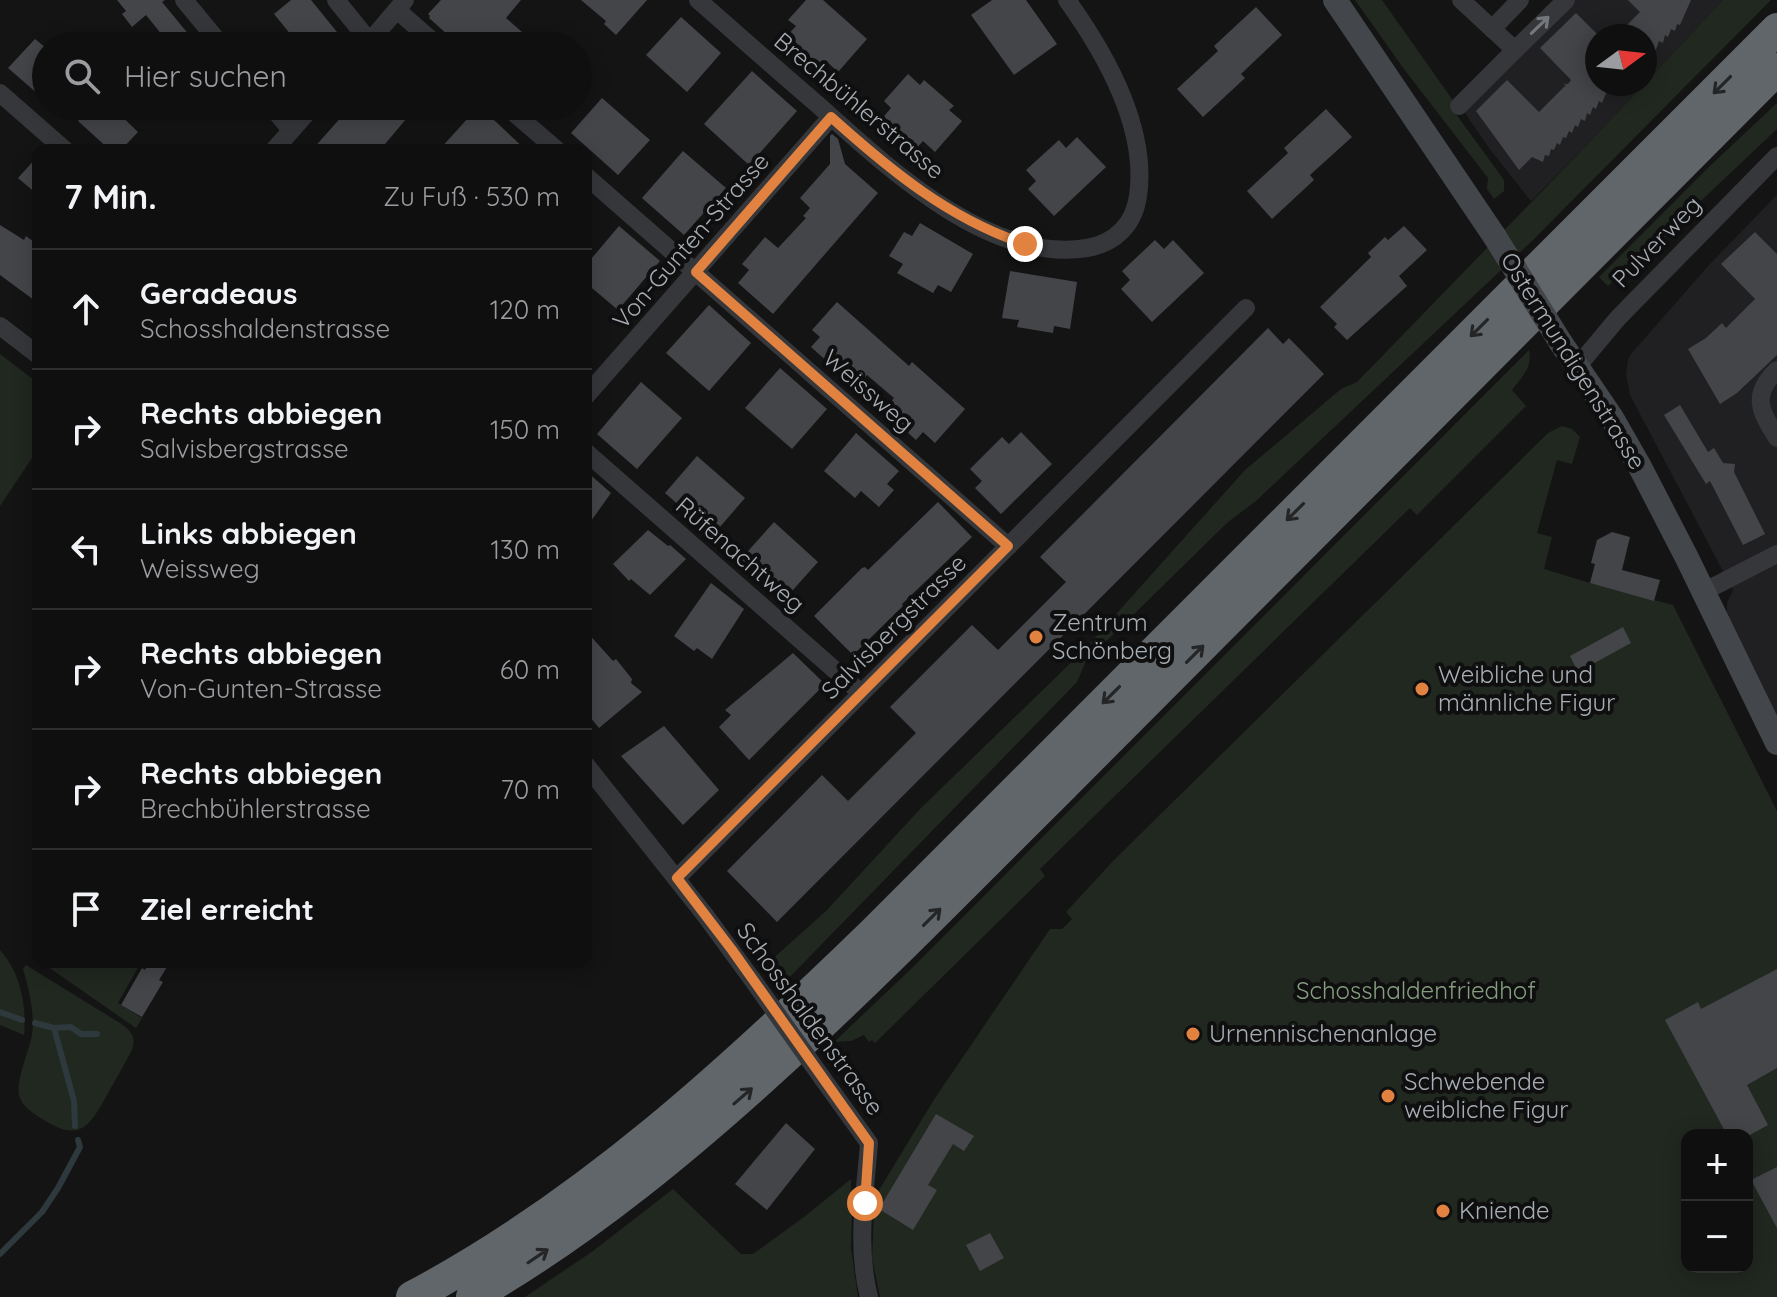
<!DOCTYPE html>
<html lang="de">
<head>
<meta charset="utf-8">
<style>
	:root { --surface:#0f0f10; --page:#1d1d1e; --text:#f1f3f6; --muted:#9b9c9f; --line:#2f2f30 }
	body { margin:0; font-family:Quicksand,sans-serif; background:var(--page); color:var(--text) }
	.controls { position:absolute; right:24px; bottom:24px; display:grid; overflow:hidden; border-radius:16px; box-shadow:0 4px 20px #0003 }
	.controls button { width:72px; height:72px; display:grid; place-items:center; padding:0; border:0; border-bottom:2px solid var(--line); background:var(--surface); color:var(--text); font:40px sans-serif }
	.compass { position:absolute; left:1585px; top:24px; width:72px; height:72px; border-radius:50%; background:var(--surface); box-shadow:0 4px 20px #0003; rotate:75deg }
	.stop { position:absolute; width:24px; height:24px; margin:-18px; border:6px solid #e18240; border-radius:50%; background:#fff }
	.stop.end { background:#e18240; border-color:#fff; box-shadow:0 2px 8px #0008 }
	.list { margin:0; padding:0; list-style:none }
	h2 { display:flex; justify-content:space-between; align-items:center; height:104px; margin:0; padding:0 32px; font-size:34px }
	h2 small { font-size:26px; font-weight:400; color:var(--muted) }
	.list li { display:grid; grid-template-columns:52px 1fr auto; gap:24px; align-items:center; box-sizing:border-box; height:120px; padding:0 32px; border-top:2px solid var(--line) }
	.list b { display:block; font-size:30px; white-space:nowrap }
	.list p { margin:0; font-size:26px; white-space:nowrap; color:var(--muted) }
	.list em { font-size:26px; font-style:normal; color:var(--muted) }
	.icon { flex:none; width:44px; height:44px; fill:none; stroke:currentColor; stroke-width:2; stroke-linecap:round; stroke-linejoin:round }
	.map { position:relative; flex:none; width:1777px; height:1297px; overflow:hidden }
	.search { position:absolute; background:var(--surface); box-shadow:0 4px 20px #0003; left:32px; top:32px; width:560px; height:88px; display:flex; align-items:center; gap:20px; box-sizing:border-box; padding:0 28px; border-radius:44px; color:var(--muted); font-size:30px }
	.panel { position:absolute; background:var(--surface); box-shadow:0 4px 20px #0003; left:32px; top:144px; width:560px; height:824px; border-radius:16px }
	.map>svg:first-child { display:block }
	.built { fill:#202022 }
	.green { fill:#212820; fill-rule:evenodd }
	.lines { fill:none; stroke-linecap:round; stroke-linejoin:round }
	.stream { stroke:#2e393d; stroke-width:6 }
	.building { fill:#434548 }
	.street { stroke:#35373a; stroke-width:18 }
	.secondary { stroke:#43464a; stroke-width:24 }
	.highway { stroke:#61666a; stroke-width:32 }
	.street-bridge { stroke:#35373a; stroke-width:18 }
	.secondary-bridge { stroke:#43464a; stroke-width:24 }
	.oneway { stroke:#74787d }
	.oneway2 { stroke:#242526 }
	.route { stroke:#e18240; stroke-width:10 }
	.poi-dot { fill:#e18240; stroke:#0f0f10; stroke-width:3 }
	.labels { text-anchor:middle; stroke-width:8; stroke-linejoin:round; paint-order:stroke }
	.street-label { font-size:24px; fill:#a7aeb4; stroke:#0f0f10 }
	.poi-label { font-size:24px; fill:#a7aeb4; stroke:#0f0f10; text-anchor:start }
	.park-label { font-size:24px; fill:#859e7f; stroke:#0f0f10 }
</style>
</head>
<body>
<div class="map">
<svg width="1777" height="1297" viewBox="0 0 1777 1297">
	<rect width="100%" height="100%" fill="#141415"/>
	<g class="built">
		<polygon points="1574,0 1723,0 1645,83 1645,36 1597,36 1597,84 1644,84 1585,147 1531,201 1489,148 1463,110"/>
		<polygon points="1777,195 1777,721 1727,620 1727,603 1733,590 1630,395 1626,374 1628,360 1631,354 1709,265"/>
	</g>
	<g class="green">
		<polygon points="1355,0 1382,0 1454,102 1453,110 1504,180 1504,191 1494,199 1487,189 1488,178 1404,69"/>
		<polygon points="1723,0 1771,0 1533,240 1256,501 1228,522 1086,661 1077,682 783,984 768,963 827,910 922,807 1083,651 1245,470 1341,389 1357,382 1585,147"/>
		<polygon points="1777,103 1777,129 1687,214 1622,282 1616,278 1608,286 1599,277 1711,165"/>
		<path d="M1529,350C1533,367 1522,377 1512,390L1526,406L1417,515L1410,508L1040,869L1045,876L875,1043L872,1040L869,1042L864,1035L851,1041L834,1042L911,969Z"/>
		<polygon points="0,354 38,383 38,449 0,506"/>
		<path d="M1562,426L1572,429L1580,437L1572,464L1557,460L1537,533L1552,537L1544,569L1590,583L1673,605L1777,811V1297H880L872,1258L874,1214L871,1211L879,1190L935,1098L1050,929H1062L1072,919L1066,912L1114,860L1548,433ZM1687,1135H1747V1267H1687Z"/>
		<path d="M0,950C20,972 27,1005 24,1035L0,1025Z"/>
		<polygon points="41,962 141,962 118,1003 142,1018 136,1028"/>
		<path d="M26,965L123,1025C132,1032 136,1038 132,1050C124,1065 116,1079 108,1093C91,1124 81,1144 44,1120C34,1114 22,1107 19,1095C16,1078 29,1052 32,1035C35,1014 29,989 23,969Z"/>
		<polygon points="851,1179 852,1215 851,1248 858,1297 525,1297 593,1251 673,1189 741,1254 753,1254 804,1217"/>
	</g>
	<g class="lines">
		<g class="stream">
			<polyline points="0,1012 22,1020"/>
			<polyline points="35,1023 54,1028 71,1027 81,1034 97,1034"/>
			<polyline points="54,1028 74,1101 75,1126"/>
			<polyline points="0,1254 42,1212 58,1188 80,1147 78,1140"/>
		</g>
	</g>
	<g class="building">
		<polygon points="117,0 165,0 162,2 190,36 178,46 171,46 146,15 132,27 122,14 126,11"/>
		<polygon points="291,0 311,0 337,32 319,46 300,46 274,14"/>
		<polygon points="441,0 521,0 506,18 538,46 460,46 429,18 430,16 428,14"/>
		<polygon points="581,0 647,0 616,35 604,24 606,21"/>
		<polygon points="806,0 823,0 867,39 838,72 826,61 819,68 785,38 796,26 788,20"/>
		<polygon points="992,0 1026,0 1057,44 1014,75 971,15"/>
		<polygon points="1628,0 1691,0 1680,25 1677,24 1675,31 1671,29 1668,37 1665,35 1663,43 1659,41 1647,75 1645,75 1645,36 1616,36 1640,12"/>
		<polygon points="1256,7 1282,35 1241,74 1245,78 1203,117 1177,89 1218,51 1214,46"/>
		<polygon points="1576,13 1597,34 1597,84 1610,84 1602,103 1599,101 1596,109 1593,107 1590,115 1587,113 1585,121 1581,119 1578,127 1575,125 1572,133 1569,131 1566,138 1563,137 1560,145 1557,143 1554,150 1551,149 1549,156 1545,155 1543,162 1532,157 1519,170 1476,111 1507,80 1539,112 1566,85 1563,84 1568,84 1571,80 1540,48"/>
		<polygon points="681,17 721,53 687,92 646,55"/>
		<polygon points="35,39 46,48 46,101 8,68"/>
		<polygon points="752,71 797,111 749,165 704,124"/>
		<polygon points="908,74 920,85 924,80 954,106 949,110 962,121 935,152 923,141 914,151 880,121 891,108 884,101"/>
		<polygon points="602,98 650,140 618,175 571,133"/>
		<polygon points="92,106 111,106 138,132 121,150 110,150 78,121"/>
		<polygon points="351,106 417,106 380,150 312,150"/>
		<polygon points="479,106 526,150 439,150"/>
		<polygon points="1326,109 1352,137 1310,175 1314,180 1272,219 1247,191 1288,153 1284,148"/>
		<polygon points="832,134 838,139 845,164 878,193 773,314 738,283 749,270 742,264 765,237 778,248 806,218 803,216 810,208 800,198 830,164 830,136"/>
		<polygon points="1077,137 1106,167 1054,216 1028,189 1036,181 1026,170 1059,140 1066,148"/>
		<polygon points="683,151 726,188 684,235 642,198"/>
		<polygon points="38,156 38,195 18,178"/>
		<polygon points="920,223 973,254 951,292 938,285 933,293 897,273 903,264 889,256 904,232 912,236"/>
		<polygon points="0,225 24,240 26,236 38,245 38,303 0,275"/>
		<polygon points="619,226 660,261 618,310 586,283 586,265"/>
		<polygon points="1404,226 1427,250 1399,276 1407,286 1347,340 1334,327 1337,324 1320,307 1371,257 1368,253 1385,237 1388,240"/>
		<polygon points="1755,232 1777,254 1777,355 1737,393 1720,404 1688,349 1706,338 1722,323 1726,328 1755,299 1721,264"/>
		<polygon points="1155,240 1164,249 1173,240 1204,273 1152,322 1121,289 1130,280 1122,271"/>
		<polygon points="1010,271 1077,282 1070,329 1054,326 1053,333 1017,327 1019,320 1002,318"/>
		<polygon points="837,302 909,366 912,362 965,409 935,443 923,432 916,440 883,410 894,398 867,375 865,377 858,371 849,381 811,347 820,337 812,330"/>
		<polygon points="709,305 751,343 709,391 666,353"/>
		<polygon points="1268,328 1283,344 1289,338 1324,374 777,922 727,871 822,775 848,801 916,733 890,707 972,625 998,650 1066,582 1040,557"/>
		<polygon points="780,368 827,409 792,449 745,408"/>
		<polygon points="641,382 682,418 637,469 597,434"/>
		<polygon points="1680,405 1708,452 1714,448 1723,463 1735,464 1734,472 1765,534 1743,545 1710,481 1706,484 1664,415"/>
		<polygon points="1021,432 1052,464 1001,514 975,488 982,481 970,469 1002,437 1009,444"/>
		<polygon points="856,433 899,471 887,484 894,490 879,507 861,491 855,498 824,471"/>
		<polygon points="697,456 745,498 713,535 665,493"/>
		<polygon points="586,471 611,493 586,528"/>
		<polygon points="938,502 972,537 902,604 903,606 853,655 814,616 862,568 865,567 868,570"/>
		<polygon points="774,522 818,562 792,591 785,584 778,592 741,559"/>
		<polygon points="648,530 668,546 670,545 686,559 650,595 631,579 629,581 613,564"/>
		<polygon points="1612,532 1630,537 1622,570 1660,580 1654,601 1590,583 1595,564 1591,563 1597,540"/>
		<polygon points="711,583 744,609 712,659 697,648 694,651 674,636"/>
		<polygon points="1623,627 1631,643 1578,672 1570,656"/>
		<polygon points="586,631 613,661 616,659 632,679 631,683 642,692 599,728 586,712"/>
		<polygon points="793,653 825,684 749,760 719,727 731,715 725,710"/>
		<polygon points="664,726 719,790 683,825 621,756"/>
		<polygon points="149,962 170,962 159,980 163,982 142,1017 121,1005 142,968 145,970"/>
		<polygon points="1777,969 1777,1068 1747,1085 1768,1125 1750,1135 1727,1135 1665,1020 1698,1002 1701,1009"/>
		<polygon points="936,1114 974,1136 964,1151 953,1144 928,1185 937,1190 913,1230 879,1209"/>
		<polygon points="786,1123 815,1149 767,1210 735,1184"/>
		<polygon points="1777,1167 1777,1228 1751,1180"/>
		<polygon points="990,1233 1004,1258 980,1271 966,1245"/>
	</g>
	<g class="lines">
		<g class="street">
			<polyline points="184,0 222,46"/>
			<polyline points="336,0 370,42"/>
			<path d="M698,0C738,35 777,70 817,104C885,165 988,264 1087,248C1116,243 1134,224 1138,196C1148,128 1105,53 1067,0"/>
			<polyline points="397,10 438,46"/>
			<polyline points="1492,29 1520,0"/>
			<polyline points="366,46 405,0"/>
			<polyline points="1515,50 1566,0"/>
			<polyline points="0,93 65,150"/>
			<polyline points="271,106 291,130"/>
			<polyline points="506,106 557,150"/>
			<polyline points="1459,106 1515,50 1461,0"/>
			<polyline points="274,150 313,106"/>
			<polyline points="586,176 1008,546"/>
			<polyline points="0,326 38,355"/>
			<polyline points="1577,367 1618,318 1777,156"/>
			<path d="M1777,370C1751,395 1760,411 1777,438"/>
			<polyline points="586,396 831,117"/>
			<polyline points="586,452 861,693"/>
			<polyline points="1703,592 1777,554"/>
			<polyline points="586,765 705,915 752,979"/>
			<polyline points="677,878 1246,308"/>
			<path d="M823,1079L869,1143C865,1195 856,1246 869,1297"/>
		</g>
		<g class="secondary">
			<polyline points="1335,0 1495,237"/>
			<polyline points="1561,343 1612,418 1640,467 1687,558 1777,743"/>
		</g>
		<g class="highway">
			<path d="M412,1297C586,1205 733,1069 874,932L1777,29"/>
			<path d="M472,1297C587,1231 690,1145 787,1056C882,969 972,876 1064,785C1302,547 1539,308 1777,69"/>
		</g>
		<polyline class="street-bridge" points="752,979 823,1079"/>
		<polyline class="secondary-bridge" points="1495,237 1561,343"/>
	</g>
	<defs><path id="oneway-shaft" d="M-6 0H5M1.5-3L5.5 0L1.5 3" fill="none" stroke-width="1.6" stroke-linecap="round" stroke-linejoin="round" transform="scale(2)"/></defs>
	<use class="oneway" href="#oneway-shaft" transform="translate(1540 25) rotate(-44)"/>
	<g class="oneway2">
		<use href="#oneway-shaft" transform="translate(1722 85) rotate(135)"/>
		<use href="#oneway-shaft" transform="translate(1479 328) rotate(135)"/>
		<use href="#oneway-shaft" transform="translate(1295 512) rotate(135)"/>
		<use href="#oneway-shaft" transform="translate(1195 654) rotate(-45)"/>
		<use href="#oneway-shaft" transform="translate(1111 695) rotate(135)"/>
		<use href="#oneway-shaft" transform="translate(932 917) rotate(-45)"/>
		<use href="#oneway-shaft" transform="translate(743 1096) rotate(-41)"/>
		<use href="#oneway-shaft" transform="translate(538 1256) rotate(-34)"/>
	</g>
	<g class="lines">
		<path class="route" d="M865,1203L869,1143L732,950L677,878L1008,546L696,272L831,117C890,170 949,219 1025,244"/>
	</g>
	<g class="poi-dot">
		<circle cx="1036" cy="637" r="8"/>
		<circle cx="1422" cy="689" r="8"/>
		<circle cx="1193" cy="1034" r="8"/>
		<circle cx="1388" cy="1096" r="8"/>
		<circle cx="1443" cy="1211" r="8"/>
	</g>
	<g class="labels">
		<g class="street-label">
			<text transform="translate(859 106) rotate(40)" y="8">Brechbühlerstrasse</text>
			<text transform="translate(691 241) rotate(-49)" y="8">Von-Gunten-Strasse</text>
			<text transform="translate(1657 242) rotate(-46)" y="8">Pulverweg</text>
			<text transform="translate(1573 361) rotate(58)" y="8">Ostermundigenstrasse</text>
			<text transform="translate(868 391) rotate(41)" y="8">Weissweg</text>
			<text transform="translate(740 555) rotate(41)" y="8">Rüfenachtweg</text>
			<text transform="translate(894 627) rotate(-45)" y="8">Salvisbergstrasse</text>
			<text transform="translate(810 1019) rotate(54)" y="8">Schosshaldenstrasse</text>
		</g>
		<g class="poi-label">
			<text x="1052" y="631">Zentrum<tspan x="1052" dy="28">Schönberg</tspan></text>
			<text x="1438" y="683">Weibliche und<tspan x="1438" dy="28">männliche Figur</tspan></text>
			<text x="1209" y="1042">Urnennischenanlage</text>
			<text x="1404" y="1090">Schwebende<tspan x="1404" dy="28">weibliche Figur</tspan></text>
			<text x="1459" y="1219">Kniende</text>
		</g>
		<g class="park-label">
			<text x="1416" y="999">Schosshaldenfriedhof</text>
		</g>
	</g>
</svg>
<div class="controls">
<button>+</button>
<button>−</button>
</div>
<svg class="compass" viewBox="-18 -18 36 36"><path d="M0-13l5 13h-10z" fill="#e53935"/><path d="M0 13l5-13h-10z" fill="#9b9c9f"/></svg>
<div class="stop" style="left:865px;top:1203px"></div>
<div class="stop end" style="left:1025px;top:244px"></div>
<div class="search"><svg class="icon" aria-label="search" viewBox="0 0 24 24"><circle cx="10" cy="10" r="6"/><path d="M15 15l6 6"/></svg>Hier suchen</div>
<section class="panel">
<h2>7 Min.<small>Zu Fuß · 530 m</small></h2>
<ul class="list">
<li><svg class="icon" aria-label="ahead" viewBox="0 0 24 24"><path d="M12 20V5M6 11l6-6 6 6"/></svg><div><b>Geradeaus</b><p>Schosshaldenstrasse</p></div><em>120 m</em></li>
<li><svg class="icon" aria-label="right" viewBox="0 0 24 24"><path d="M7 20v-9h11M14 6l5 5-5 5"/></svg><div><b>Rechts abbiegen</b><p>Salvisbergstrasse</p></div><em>150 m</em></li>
<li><svg class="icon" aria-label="left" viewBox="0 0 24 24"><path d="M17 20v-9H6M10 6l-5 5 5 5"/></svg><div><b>Links abbiegen</b><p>Weissweg</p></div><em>130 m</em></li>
<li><svg class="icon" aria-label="right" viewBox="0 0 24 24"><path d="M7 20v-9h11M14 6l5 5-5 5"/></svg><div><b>Rechts abbiegen</b><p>Von-Gunten-Strasse</p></div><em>60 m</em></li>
<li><svg class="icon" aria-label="right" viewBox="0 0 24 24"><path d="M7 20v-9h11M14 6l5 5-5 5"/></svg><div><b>Rechts abbiegen</b><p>Brechbühlerstrasse</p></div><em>70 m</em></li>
<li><svg class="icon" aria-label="arrive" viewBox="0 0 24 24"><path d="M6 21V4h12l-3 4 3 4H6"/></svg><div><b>Ziel erreicht</b></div></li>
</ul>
</section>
</div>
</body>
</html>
